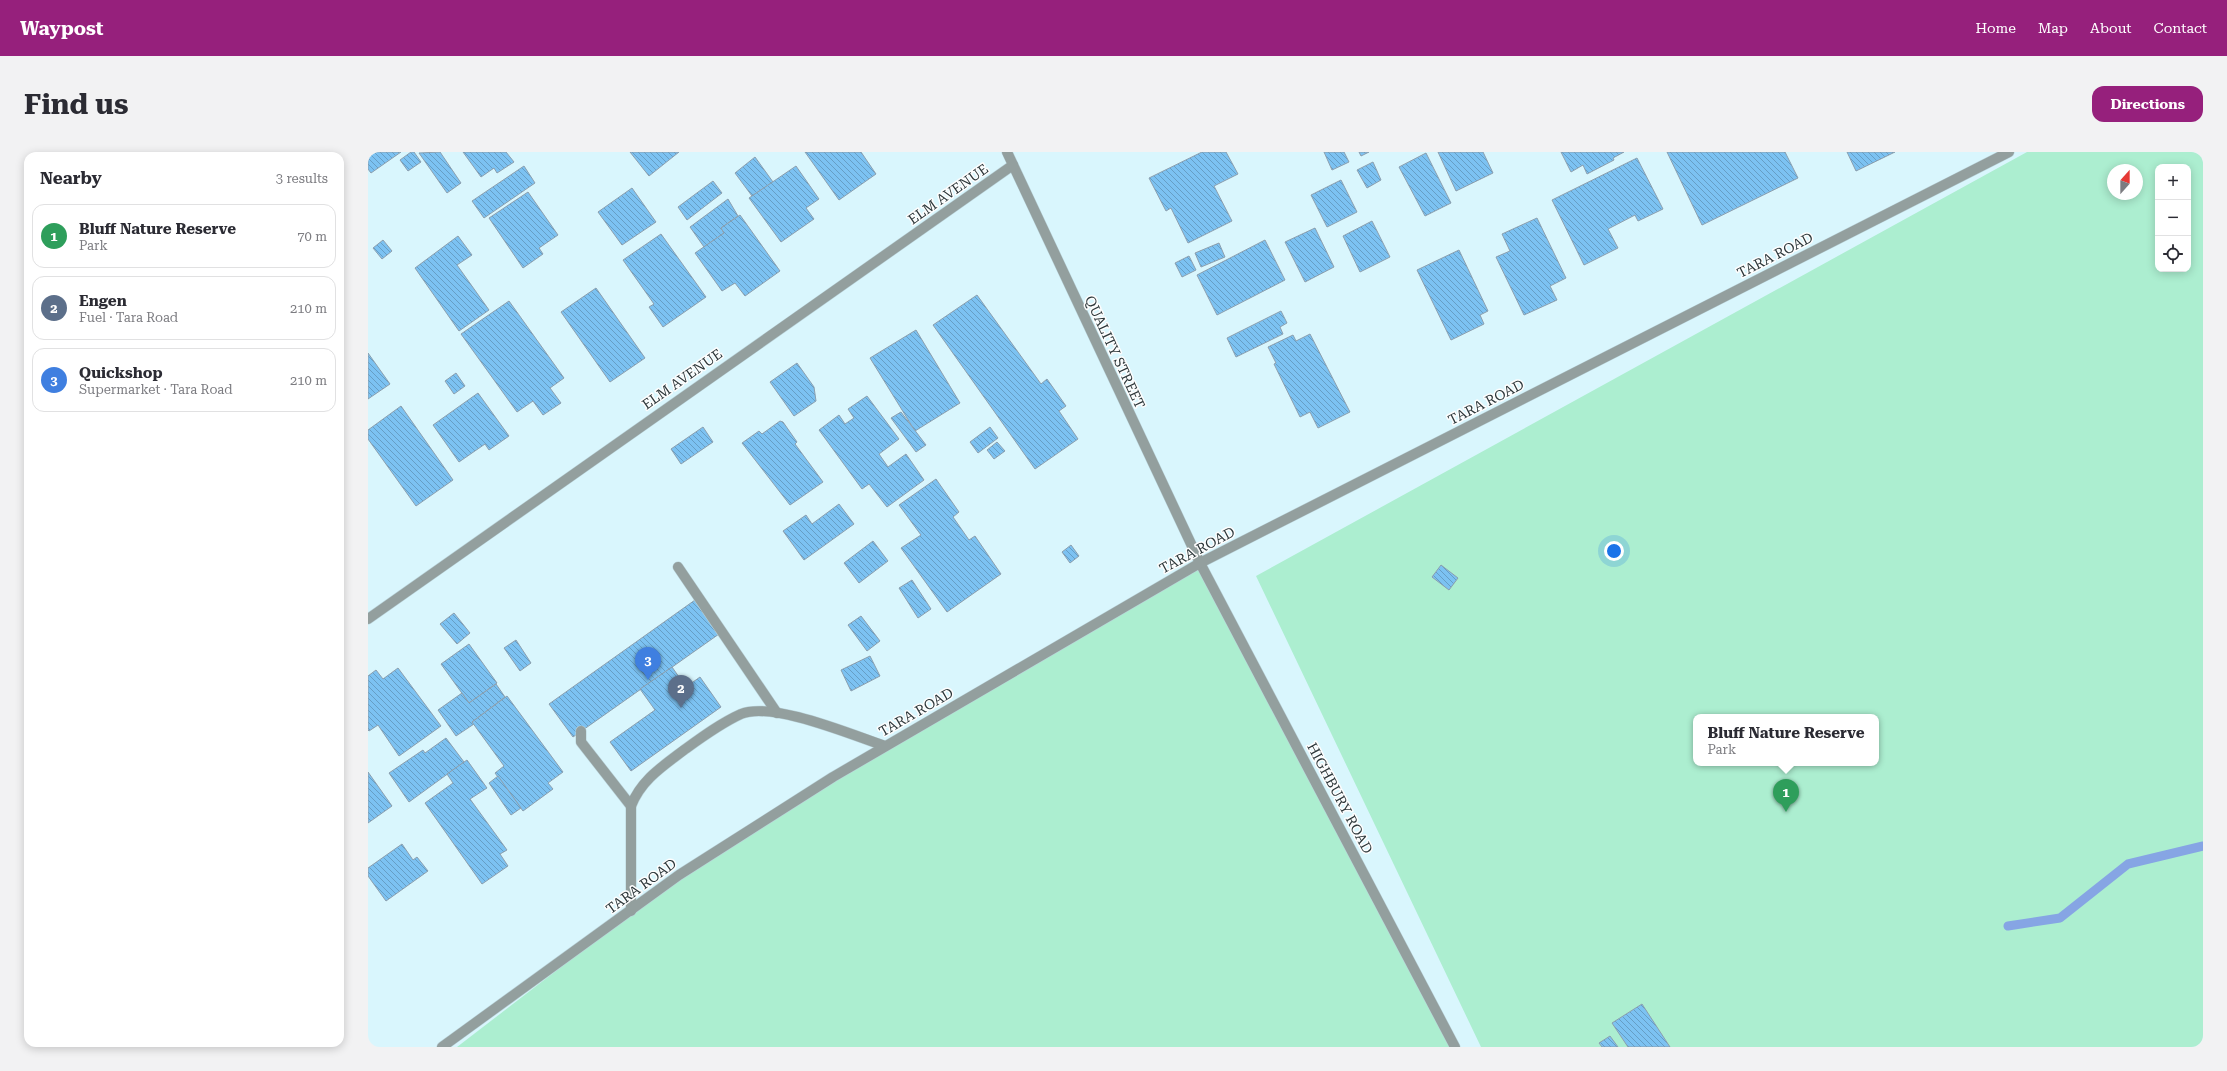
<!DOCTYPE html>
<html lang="en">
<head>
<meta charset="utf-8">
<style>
	:root { --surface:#fff; --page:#f2f2f3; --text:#2b2b33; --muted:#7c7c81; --line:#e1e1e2; --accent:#96207c }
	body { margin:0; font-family:"Roboto Serif",serif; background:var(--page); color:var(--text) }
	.controls { position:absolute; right:12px; top:12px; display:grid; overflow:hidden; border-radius:8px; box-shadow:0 2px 10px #0003 }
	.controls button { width:36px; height:36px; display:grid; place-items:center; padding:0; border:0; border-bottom:1px solid var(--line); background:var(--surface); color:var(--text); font:20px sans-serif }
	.compass { position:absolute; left:1739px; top:12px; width:36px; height:36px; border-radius:50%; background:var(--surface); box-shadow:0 2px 10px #0003; rotate:21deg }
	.you { position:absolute; left:1246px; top:399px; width:14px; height:14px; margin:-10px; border:3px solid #fff; border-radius:50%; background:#1a73e8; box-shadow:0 0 0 6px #1a73e833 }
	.badge { display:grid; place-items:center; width:26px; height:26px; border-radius:50%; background:var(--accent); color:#fff; font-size:13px; font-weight:700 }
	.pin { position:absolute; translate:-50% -33px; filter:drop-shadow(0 1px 2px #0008) }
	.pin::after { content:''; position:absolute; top:21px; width:14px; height:12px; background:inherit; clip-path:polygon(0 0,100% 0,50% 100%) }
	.popup { position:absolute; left:1325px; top:562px; width:186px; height:52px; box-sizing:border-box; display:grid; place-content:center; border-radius:8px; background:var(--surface); filter:drop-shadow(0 1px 3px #0005); font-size:13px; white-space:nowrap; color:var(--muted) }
	.popup b { font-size:15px; color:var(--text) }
	.popup::after { content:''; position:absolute; left:50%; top:100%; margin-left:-8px; border:8px solid transparent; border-top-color:var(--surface) }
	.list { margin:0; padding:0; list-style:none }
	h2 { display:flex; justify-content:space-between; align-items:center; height:52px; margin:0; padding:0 16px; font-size:17px }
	h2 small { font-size:13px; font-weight:400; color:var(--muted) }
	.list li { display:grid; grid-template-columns:26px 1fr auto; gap:12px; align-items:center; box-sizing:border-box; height:64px; margin:0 8px 8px; padding:0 8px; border:1px solid var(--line); border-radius:12px }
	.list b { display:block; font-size:15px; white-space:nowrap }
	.list p { margin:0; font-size:13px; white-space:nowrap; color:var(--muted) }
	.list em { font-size:13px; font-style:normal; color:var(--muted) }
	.icon { flex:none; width:22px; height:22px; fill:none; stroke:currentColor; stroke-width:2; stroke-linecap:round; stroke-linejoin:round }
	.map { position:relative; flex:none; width:1835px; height:895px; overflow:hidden; border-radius:12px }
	header { display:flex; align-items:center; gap:24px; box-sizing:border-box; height:56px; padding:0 20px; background:var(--accent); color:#fff }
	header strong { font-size:19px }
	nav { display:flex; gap:22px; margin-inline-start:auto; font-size:14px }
	.intro { display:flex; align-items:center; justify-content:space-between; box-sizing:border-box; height:96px; padding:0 24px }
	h1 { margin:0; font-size:28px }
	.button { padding:10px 18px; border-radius:12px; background:var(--accent); color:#fff; font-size:14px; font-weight:700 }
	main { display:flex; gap:24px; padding:0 24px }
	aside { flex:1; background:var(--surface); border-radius:12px; box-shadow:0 2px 10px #0003 }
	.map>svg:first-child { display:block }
	.green { fill:#aceed0; fill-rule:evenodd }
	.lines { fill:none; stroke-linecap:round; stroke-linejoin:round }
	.stream { stroke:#86a5e4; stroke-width:9 }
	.building { fill:url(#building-back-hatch); stroke:#8c9fae }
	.service-casing { stroke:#bad3da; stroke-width:11 }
	.minor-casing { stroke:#bad3da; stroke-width:11 }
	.tertiary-casing { stroke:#bad3da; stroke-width:11 }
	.service { stroke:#939f9e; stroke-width:10 }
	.minor { stroke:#939f9e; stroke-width:10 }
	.tertiary { stroke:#939f9e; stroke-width:10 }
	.labels { text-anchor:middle; stroke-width:3; stroke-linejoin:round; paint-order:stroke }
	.street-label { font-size:14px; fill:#2b3639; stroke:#fdfdfd }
</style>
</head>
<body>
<header>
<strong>Waypost</strong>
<nav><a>Home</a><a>Map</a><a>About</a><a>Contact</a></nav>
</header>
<div class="intro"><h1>Find us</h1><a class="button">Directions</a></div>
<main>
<aside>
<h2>Nearby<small>3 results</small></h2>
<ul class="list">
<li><span class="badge" style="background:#2e9e5b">1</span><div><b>Bluff Nature Reserve</b><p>Park</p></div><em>70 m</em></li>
<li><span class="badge" style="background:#5c6f8a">2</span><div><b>Engen</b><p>Fuel · Tara Road</p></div><em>210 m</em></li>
<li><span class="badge" style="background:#3f7fe0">3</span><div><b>Quickshop</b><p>Supermarket · Tara Road</p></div><em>210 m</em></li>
</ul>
</aside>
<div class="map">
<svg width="1835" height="895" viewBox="0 0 1835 895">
	<defs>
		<pattern id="building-back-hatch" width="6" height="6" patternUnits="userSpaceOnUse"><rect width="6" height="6" fill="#7cc2f2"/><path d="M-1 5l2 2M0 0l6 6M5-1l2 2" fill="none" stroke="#669ec5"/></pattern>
	</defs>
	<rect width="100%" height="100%" fill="#d9f6fd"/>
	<g class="green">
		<path d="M1659,0H1835V895H1113L888,424ZM1790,15H1820V117H1790ZM1745,18H1769V42H1745ZM1328,565H1508V611H1328Z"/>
		<polygon points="832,411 1083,895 89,895 305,729 516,597"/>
	</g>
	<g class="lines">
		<polyline class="stream" points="1640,774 1692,766 1760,712 1835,694"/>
	</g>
	<g class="building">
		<polygon points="0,0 33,0 3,21 0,17"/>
		<polygon points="43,0 46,0 53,10 40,19 32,8"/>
		<polygon points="72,0 93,31 79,41 51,1"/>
		<polygon points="95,0 138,0 146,10 129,21 126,16 113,25"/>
		<polygon points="262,0 311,0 281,24"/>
		<polygon points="437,0 493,0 508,22 471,48"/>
		<polygon points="834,0 858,0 870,22 846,34 864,69 820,91 803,56 798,59 781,26"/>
		<polygon points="956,0 976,0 981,10 964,18"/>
		<polygon points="991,0 1001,0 993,4"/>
		<polygon points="1070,0 1115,0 1125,21 1088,39"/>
		<polygon points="1193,0 1256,0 1245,6 1246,8 1219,22 1215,13 1203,20"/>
		<polygon points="1299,0 1417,0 1430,26 1334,73"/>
		<polygon points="1479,0 1527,0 1488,19"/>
		<polygon points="1058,1 1083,51 1057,64 1031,15"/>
		<polygon points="387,5 405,30 384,44 367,21"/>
		<polygon points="1269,6 1295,57 1270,69 1267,63 1240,77 1250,96 1216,113 1184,48"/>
		<polygon points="1005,10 1013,28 999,36 989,18"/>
		<polygon points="156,14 167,31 116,66 104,49"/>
		<polygon points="428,14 451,47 438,56 446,67 413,90 381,46"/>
		<polygon points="973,28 989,60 959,75 943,43"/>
		<polygon points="345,29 354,41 319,68 310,55"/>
		<polygon points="264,36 288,70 254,93 230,60"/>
		<polygon points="160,40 190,83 171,96 175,102 155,116 121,66"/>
		<polygon points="360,47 370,64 353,76 356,81 336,95 322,75"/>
		<polygon points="372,63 412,119 377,144 367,131 354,139 327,101 356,81 353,76"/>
		<polygon points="1169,66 1198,126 1182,134 1189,148 1156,163 1128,105 1142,99 1134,82"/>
		<polygon points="1004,69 1022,105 992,120 975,84"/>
		<polygon points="947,76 966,115 937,130 917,90"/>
		<polygon points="293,82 338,145 295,175 281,155 286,152 255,108"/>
		<polygon points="90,84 104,103 89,113 121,158 91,179 47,116"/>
		<polygon points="15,88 24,99 14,107 5,96"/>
		<polygon points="897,88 917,128 849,163 829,123"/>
		<polygon points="851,91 857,105 833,115 827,101"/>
		<polygon points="1091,98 1120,159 1112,163 1116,172 1083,188 1049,118"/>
		<polygon points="821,104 828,118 814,125 807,111"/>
		<polygon points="228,136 277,206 242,230 193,160"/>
		<polygon points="609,143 673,232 679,227 698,254 691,259 710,287 667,317 565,173"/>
		<polygon points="141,149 196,226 182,236 193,251 175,263 165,249 149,260 93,182"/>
		<polygon points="913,159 919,171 912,175 915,182 868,205 859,186"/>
		<polygon points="548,178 592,251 547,279 502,206"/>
		<polygon points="942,182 982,260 950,276 942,260 932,265 906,212 908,211 900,195 925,183 928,189"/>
		<polygon points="0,201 22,232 0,247"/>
		<polygon points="429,211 446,235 448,249 426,264 402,230"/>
		<polygon points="88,221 97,234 86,242 77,229"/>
		<polygon points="110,241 141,284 121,298 117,292 91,310 65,273"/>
		<polygon points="499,244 531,287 511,302 520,315 538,302 556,328 519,355 501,332 494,337 451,278 471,263 477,272 486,266 480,257"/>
		<polygon points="33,254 85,328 48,354 0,287 0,278"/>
		<polygon points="533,260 558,293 548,300 523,266"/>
		<polygon points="412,269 415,270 429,290 427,292 455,330 422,353 374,291 391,279 394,282"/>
		<polygon points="335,275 345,290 313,312 303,297"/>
		<polygon points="622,275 630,286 610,301 602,290"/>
		<polygon points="629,290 637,299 626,307 619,298"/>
		<polygon points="568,327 591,360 585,365 601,388 607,384 633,422 579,460 533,396 553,383 531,353"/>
		<polygon points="471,352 486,372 436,408 415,379 438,363 444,372"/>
		<polygon points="505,389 520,409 491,431 476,411"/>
		<polygon points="703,393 711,404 702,411 694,400"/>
		<polygon points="1073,413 1090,426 1081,438 1064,425"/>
		<polygon points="544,428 563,457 550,466 531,436"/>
		<polygon points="327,448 351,482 205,585 181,552"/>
		<polygon points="86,461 102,481 89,492 72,472"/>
		<polygon points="493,464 512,489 499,499 480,473"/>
		<polygon points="148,488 163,511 152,519 136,496"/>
		<polygon points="101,492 129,531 101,551 73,512"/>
		<polygon points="502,504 512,524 483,539 473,518"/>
		<polygon points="304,515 318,535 332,525 353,555 263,619 242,590 287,558 272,537"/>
		<polygon points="30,516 73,574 31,604 10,573 1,579 0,578 0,524 8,518 15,527"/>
		<polygon points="128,532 137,545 104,570 106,572 88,584 70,558 94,541 101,551"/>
		<polygon points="139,544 195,620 180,631 185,637 155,659 127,621 136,614 104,570"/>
		<polygon points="78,586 96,610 41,650 21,621 55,598 57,601"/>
		<polygon points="99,608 119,636 102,647 139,698 132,702 140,714 114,732 57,651 85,631 79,622"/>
		<polygon points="0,620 24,654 0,671"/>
		<polygon points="130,624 153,656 143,663 121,631"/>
		<polygon points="34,692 45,708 49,705 60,719 18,749 0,724 0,716"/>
		<polygon points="1274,852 1302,895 1260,895 1244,871"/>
		<polygon points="1242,884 1250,895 1234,895 1231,891"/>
	</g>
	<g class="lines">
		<g class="service-casing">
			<g id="service">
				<polyline points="310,415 409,561"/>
				<polyline points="213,579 213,590 263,654"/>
				<path d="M263,759V654C273,628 295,614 316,598C334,585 353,571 373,562C404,549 484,583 517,594"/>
			</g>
		</g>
		<g class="minor-casing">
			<polyline id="minor" points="0,467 645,13"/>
		</g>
		<g class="tertiary-casing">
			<g id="tertiary">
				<polyline points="639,0 832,411 1087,895"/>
				<polyline points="74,895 311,723 465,625 832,411 1641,0"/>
			</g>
		</g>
		<use href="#service" class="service"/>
		<use href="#minor" class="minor"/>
		<use href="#tertiary" class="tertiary"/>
	</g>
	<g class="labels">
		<g class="street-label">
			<text transform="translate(580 42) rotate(-35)" y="5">ELM AVENUE</text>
			<text transform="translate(1407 103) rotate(-27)" y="5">TARA ROAD</text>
			<text transform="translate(747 200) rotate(65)" y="5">QUALITY STREET</text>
			<text transform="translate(314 227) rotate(-35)" y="5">ELM AVENUE</text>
			<text transform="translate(1118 250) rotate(-27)" y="5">TARA ROAD</text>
			<text transform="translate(829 398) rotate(-28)" y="5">TARA ROAD</text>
			<text transform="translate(548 560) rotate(-30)" y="5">TARA ROAD</text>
			<text transform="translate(972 646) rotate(62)" y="5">HIGHBURY ROAD</text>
			<text transform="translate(273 734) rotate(-36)" y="5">TARA ROAD</text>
		</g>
	</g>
</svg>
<div class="controls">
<button>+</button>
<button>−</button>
<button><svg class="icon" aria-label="locate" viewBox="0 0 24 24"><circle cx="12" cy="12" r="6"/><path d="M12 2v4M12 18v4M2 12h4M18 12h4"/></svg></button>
</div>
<svg class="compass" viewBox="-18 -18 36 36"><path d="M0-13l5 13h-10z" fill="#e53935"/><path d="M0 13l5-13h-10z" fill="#7c7c81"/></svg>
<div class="you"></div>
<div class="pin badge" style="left:1418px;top:660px;background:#2e9e5b">1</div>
<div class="popup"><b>Bluff Nature Reserve</b>Park</div>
<div class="pin badge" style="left:313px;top:556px;background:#5c6f8a">2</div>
<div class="pin badge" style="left:280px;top:528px;background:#3f7fe0">3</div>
</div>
</main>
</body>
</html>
